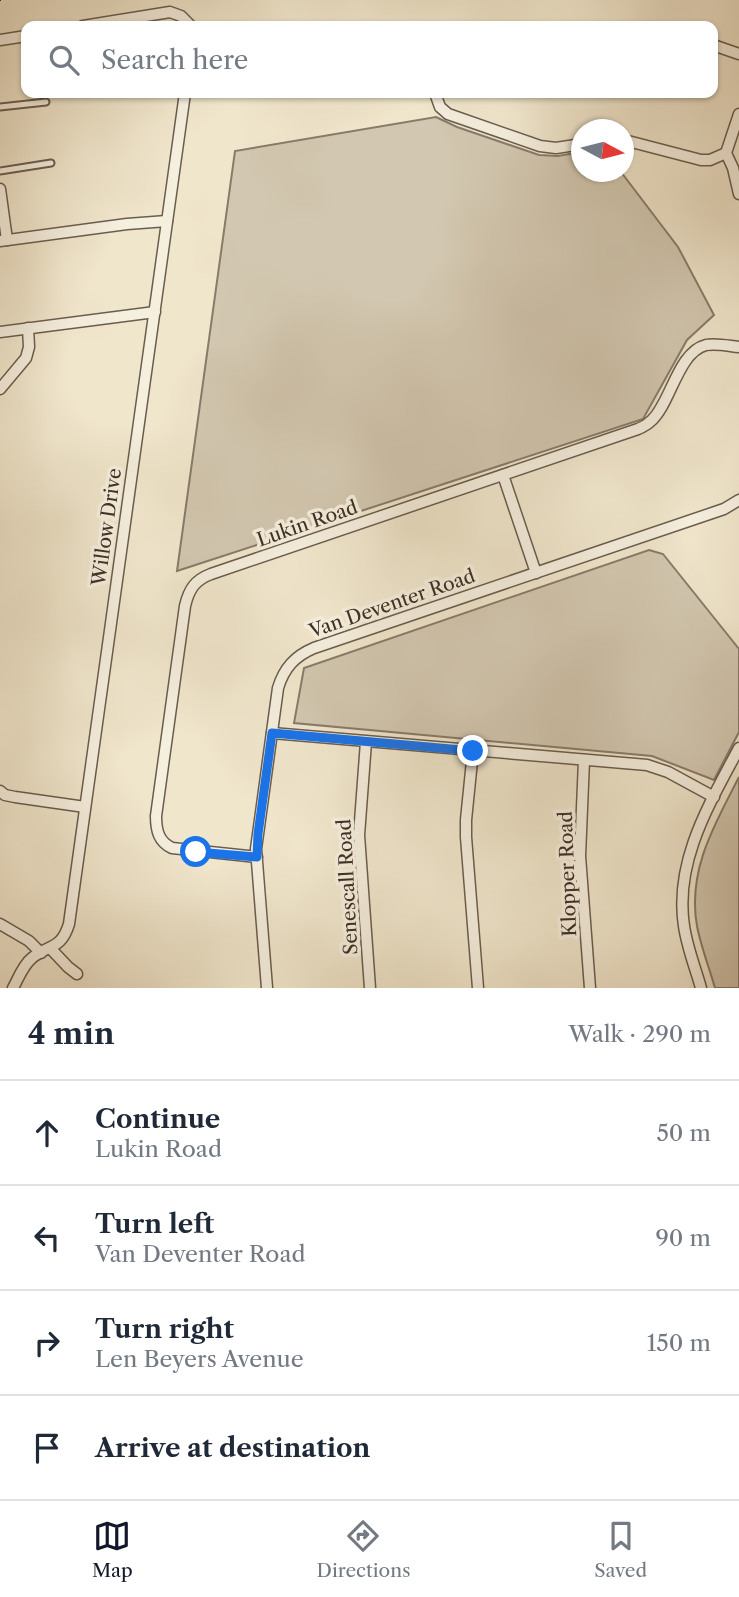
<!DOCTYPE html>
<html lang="en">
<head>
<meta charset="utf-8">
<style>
	:root { --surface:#fff; --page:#f6f6f7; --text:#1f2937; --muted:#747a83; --line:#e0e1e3; --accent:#111827 }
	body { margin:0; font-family:"Libre Caslon Text",serif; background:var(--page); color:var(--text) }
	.compass { position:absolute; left:571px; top:119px; width:63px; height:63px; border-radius:50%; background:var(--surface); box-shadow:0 2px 5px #0004; rotate:97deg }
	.stop { position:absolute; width:21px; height:21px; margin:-16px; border:5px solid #1a73e8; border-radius:50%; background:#fff }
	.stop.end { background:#1a73e8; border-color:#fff; box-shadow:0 2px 7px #0008 }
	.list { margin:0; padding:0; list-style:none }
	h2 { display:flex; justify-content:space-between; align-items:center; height:91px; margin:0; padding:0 28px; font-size:30px }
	h2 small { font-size:23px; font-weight:400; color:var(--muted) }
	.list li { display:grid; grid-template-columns:46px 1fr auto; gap:21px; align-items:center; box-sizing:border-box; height:105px; padding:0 28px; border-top:2px solid var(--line) }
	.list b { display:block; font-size:26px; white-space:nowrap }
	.list p { margin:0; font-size:23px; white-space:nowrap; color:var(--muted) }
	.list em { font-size:23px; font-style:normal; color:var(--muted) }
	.icon { flex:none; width:38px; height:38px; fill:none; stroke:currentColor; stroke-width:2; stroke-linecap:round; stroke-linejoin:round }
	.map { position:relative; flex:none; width:739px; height:988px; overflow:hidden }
	.search { position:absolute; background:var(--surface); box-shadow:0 2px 5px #0004; left:21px; right:21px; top:21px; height:77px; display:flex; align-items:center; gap:18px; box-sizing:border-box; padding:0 24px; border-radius:14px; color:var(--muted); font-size:26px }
	.sheet { height:511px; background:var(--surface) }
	nav { display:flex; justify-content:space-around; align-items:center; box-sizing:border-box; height:98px; border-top:2px solid var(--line); background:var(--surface); font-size:19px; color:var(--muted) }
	nav a { display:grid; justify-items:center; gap:4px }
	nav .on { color:var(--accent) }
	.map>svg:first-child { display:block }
	.green { fill:#d2c7b0; stroke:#887b6a; stroke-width:2 }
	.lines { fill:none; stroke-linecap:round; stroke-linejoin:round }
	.service-casing { stroke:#6a5d4f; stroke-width:9 }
	.minor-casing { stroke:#6a5d4f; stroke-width:13 }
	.path { stroke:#3e2f25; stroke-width:2; stroke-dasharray:2 3.5; stroke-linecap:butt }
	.service { stroke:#f5efde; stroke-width:5 }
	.minor { stroke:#f5efde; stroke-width:10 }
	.route { stroke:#1a73e8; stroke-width:9 }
	.labels { text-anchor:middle; stroke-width:7; stroke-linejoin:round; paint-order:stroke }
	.street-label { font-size:19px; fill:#3e2f25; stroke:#f5efde }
</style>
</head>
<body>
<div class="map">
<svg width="739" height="988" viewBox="0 0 739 988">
	<rect width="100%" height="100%" fill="#f0e6cc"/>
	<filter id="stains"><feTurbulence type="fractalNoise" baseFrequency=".00286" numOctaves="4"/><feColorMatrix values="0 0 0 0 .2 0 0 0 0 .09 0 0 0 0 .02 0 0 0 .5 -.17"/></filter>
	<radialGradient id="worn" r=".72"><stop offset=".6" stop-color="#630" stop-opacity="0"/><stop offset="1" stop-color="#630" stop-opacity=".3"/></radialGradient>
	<g class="green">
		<polygon points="436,117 457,127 539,155 558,156 581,152 582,172 621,172 678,247 714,315 687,340 643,419 177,571 235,151"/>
		<polygon points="649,550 663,554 739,649 739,732 714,780 652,756 294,723 304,668"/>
		<path d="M739,777V988H715C709,967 701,947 697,926C687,870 715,824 739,777Z"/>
	</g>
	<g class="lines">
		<g class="service-casing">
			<g id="service">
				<polyline points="0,107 46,102"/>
				<polyline points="0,171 51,163"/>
			</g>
		</g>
		<g class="minor-casing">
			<g id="minor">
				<polyline points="83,26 170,12 181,16 191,26"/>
				<polyline points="0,40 26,36"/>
				<polyline points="713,45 739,54"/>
				<polyline points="435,93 440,107 448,114 540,146 556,148 582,144"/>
				<polyline points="624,140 701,160 710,160 726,153 739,114"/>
				<polyline points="726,153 733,168 739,194"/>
				<polyline points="0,189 7,240"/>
				<polyline points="0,241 127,224 167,221"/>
				<polyline points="0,332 155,312"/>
				<polyline points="0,389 26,358 29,347 28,328"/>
				<polyline points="503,475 536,573"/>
				<polyline points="272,733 647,765 668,772 714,797"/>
				<polyline points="366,742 359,835 370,988"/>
				<polyline points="473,751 466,820 466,837 478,988"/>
				<polyline points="584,760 580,856 590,988"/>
				<polyline points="0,791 5,795 15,797 85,807"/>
				<path d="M257,857L172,848C159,842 156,831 156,816L185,606C189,589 195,580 211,574L638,429C643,427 648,424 652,420C671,402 678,352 706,345C716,343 729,346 739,347"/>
				<polyline points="0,924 29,941 41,953"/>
				<polyline points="51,949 68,967 77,974"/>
				<path d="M13,988C18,979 23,965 32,958C49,944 61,950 69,924L185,93"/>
				<path d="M267,988L256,849L278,688C284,668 295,656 314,648L724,509L739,500"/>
				<path d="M701,988C695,967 687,947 684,926C674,861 710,803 739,748"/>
			</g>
		</g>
		<polyline class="path" points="0,0 1,0"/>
		<use href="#service" class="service"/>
		<use href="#minor" class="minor"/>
	</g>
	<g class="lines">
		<polyline class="route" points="196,852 257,857 258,834 272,733 473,751"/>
	</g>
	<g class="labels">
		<g class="street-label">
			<text transform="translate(307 523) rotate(-19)" y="7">Lukin Road</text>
			<text transform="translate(106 527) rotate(-82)" y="7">Willow Drive</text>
			<text transform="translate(392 603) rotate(-19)" y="7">Van Deventer Road</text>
			<text transform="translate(567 874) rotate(-92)" y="7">Klopper Road</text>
			<text transform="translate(347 887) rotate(-93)" y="7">Senescall Road</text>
		</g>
	</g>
	<rect width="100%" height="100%" filter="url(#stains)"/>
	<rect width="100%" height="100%" fill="url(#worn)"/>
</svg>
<svg class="compass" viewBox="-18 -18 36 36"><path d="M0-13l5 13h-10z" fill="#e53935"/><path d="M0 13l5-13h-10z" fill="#747a83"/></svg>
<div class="stop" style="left:196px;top:852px"></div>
<div class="stop end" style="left:473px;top:751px"></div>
<div class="search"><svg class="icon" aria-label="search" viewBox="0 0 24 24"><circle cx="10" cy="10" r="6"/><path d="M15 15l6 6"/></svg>Search here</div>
</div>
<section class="sheet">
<h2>4 min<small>Walk · 290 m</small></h2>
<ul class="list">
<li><svg class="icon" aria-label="ahead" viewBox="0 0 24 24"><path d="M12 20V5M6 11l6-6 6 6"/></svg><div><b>Continue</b><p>Lukin Road</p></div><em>50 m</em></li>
<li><svg class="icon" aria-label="left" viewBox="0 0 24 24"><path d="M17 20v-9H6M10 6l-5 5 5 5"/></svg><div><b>Turn left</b><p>Van Deventer Road</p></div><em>90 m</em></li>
<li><svg class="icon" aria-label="right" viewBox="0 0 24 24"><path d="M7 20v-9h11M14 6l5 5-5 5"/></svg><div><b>Turn right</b><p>Len Beyers Avenue</p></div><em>150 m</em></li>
<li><svg class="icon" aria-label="arrive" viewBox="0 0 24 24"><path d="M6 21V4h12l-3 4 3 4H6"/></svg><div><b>Arrive at destination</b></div></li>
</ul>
</section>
<nav>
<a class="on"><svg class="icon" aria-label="map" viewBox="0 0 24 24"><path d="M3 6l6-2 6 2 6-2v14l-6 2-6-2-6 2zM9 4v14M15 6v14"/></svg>Map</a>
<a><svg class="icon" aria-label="directions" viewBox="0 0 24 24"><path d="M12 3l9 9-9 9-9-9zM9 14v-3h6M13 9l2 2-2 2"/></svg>Directions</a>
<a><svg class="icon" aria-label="saved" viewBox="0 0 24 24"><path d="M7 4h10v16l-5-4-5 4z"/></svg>Saved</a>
</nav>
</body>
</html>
